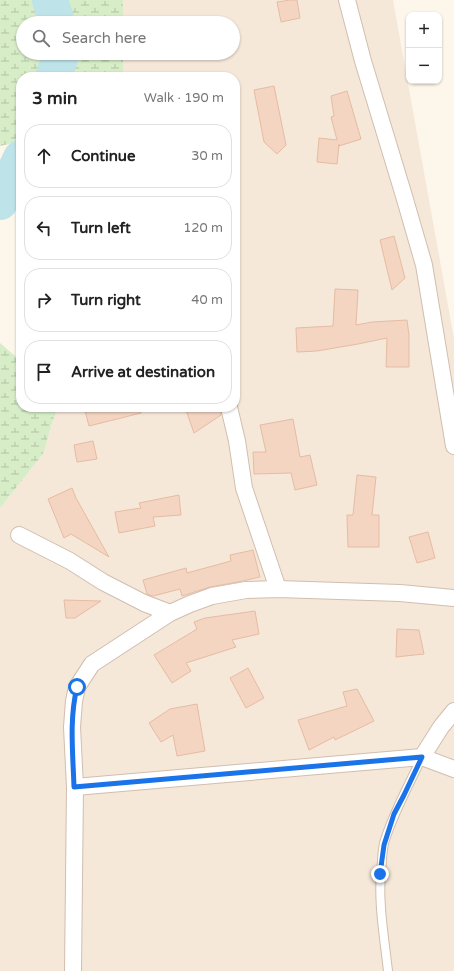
<!DOCTYPE html>
<html lang="en">
<head>
<meta charset="utf-8">
<style>
	:root { --surface:#fff; --page:#f2f2f2; --text:#222; --muted:#767676; --line:#e0e0e0 }
	body { margin:0; font-family:"Varela Round",sans-serif; background:var(--page); color:var(--text) }
	.controls { position:absolute; right:12px; top:12px; display:grid; overflow:hidden; border-radius:8px; box-shadow:0 1px 3px #0004 }
	.controls button { width:36px; height:36px; display:grid; place-items:center; padding:0; border:0; border-bottom:1px solid var(--line); background:var(--surface); color:var(--text); font:20px sans-serif }
	.stop { position:absolute; width:12px; height:12px; margin:-9px; border:3px solid #1a73e8; border-radius:50%; background:#fff }
	.stop.end { background:#1a73e8; border-color:#fff; box-shadow:0 1px 4px #0008 }
	.list { margin:0; padding:0; list-style:none }
	h2 { display:flex; justify-content:space-between; align-items:center; height:52px; margin:0; padding:0 16px; font-size:17px }
	h2 small { font-size:13px; font-weight:400; color:var(--muted) }
	.list li { display:grid; grid-template-columns:26px 1fr auto; gap:12px; align-items:center; box-sizing:border-box; height:64px; margin:0 8px 8px; padding:0 8px; border:1px solid var(--line); border-radius:16px }
	.list b { display:block; font-size:15px; white-space:nowrap }
	.list em { font-size:13px; font-style:normal; color:var(--muted) }
	.icon { flex:none; width:22px; height:22px; fill:none; stroke:currentColor; stroke-width:2; stroke-linecap:round; stroke-linejoin:round }
	.map { position:relative; flex:none; width:454px; height:971px; overflow:hidden }
	.search { position:absolute; background:var(--surface); box-shadow:0 1px 3px #0004; left:16px; top:16px; width:224px; height:44px; display:flex; align-items:center; gap:10px; box-sizing:border-box; padding:0 14px; border-radius:22px; color:var(--muted); font-size:15px }
	.panel { position:absolute; background:var(--surface); box-shadow:0 1px 3px #0004; left:16px; top:72px; width:224px; height:340px; border-radius:16px }
	.map>svg:first-child { display:block }
	.residential { fill:#f5e8d9 }
	.wetland { fill:url(#wetland-marsh) }
	.lines { fill:none; stroke-linecap:round; stroke-linejoin:round }
	.river { stroke:#bee3e9; stroke-width:36 }
	.building { fill:#f4d5c2; stroke:#e7bba2 }
	.service-casing { stroke:#d1beaf; stroke-width:10 }
	.minor-casing { stroke:#d1beaf; stroke-width:18 }
	.service { stroke:#fff; stroke-width:8 }
	.minor { stroke:#fff; stroke-width:16 }
	.route { stroke:#1a73e8; stroke-width:5 }
</style>
</head>
<body>
<div class="map">
<svg width="454" height="971" viewBox="0 0 454 971">
	<defs>
		<pattern id="wetland-marsh" width="20" height="14" patternUnits="userSpaceOnUse"><rect width="20" height="14" fill="#d7edc8"/><path d="M1 5h8M5 5V1M11 12h8M15 12V8" fill="none" stroke="#b3c3a5"/></pattern>
	</defs>
	<rect width="100%" height="100%" fill="#fdf6eb"/>
	<polygon class="residential" points="85,0 393,0 454,339 454,971 0,971 0,508 43,454 57,407 235,407 235,77 86,77 86,53 233,53 233,23 85,23"/>
	<g class="wetland">
		<polygon points="0,0 123,0 123,23 23,23 23,53 123,53 123,77 21,77 21,141 0,146"/>
		<polygon points="0,343 21,361 21,407 57,407 43,454 0,508"/>
	</g>
	<g class="lines">
		<g class="river">
			<polyline points="50,0 57,23"/>
			<polyline points="53,77 62,53"/>
			<polyline points="0,202 21,158"/>
		</g>
	</g>
	<g class="building">
		<polygon points="290,0 297,0 300,18 281,22 277,2"/>
		<polygon points="274,86 286,145 277,154 264,142 254,90"/>
		<polygon points="347,91 361,139 339,146 339,144 337,164 317,162 319,138 337,140 331,117 334,116 331,96"/>
		<polygon points="394,236 405,278 392,290 380,240"/>
		<polygon points="335,289 358,290 356,325 372,322 407,320 409,335 409,367 386,367 387,338 358,344 317,351 297,352 296,328 333,326"/>
		<polygon points="84,407 141,407 141,413 89,426"/>
		<polygon points="185,407 220,407 221,415 194,433"/>
		<polygon points="293,419 300,457 310,455 317,485 295,490 291,473 254,474 253,452 266,452 260,425"/>
		<polygon points="93,441 97,459 77,462 74,445"/>
		<polygon points="357,475 376,477 372,515 379,515 379,547 348,547 347,515 353,515"/>
		<polygon points="72,488 76,498 109,557 71,534 64,538 48,499"/>
		<polygon points="179,495 181,515 153,517 155,526 119,533 115,512 141,508 139,503"/>
		<polygon points="428,532 435,558 417,563 409,537"/>
		<polygon points="253,550 260,577 238,582 210,587 182,596 180,589 153,596 147,594 143,580 186,568 187,573 231,561 230,555"/>
		<polygon points="64,600 101,601 75,618 66,618"/>
		<polygon points="255,611 259,634 232,640 236,647 186,663 191,671 172,683 154,655 197,629 194,622 205,618"/>
		<polygon points="397,629 419,630 424,654 396,657"/>
		<polygon points="248,668 264,698 246,708 230,678"/>
		<polygon points="357,689 374,721 335,740 334,737 309,750 298,720 347,706 343,692"/>
		<polygon points="197,704 205,751 177,756 173,735 161,742 149,723 170,709"/>
	</g>
	<g class="lines">
		<g class="service-casing">
			<path id="service" d="M388,971C384,935 377,898 382,861C382,855 383,849 384,843C393,813 409,785 422,757"/>
		</g>
		<g class="minor-casing">
			<g id="minor">
				<polyline points="347,0 363,61 404,196 424,265 454,446"/>
				<polyline points="229,407 237,441 244,488 278,589"/>
				<polyline points="19,535 70,561 103,582 144,603 170,613"/>
				<polyline points="422,757 441,727 454,711"/>
				<polyline points="75,787 422,757 454,769"/>
				<polyline points="73,971 75,787 72,727 74,701 77,687 92,664 170,613 190,604 212,596 246,590 278,589 400,593 454,598"/>
			</g>
		</g>
		<use href="#service" class="service"/>
		<use href="#minor" class="minor"/>
	</g>
	<g class="lines">
		<path class="route" d="M77,687C69,720 73,754 74,787L422,757L404,795L394,814L384,845L380,874"/>
	</g>
</svg>
<div class="controls">
<button>+</button>
<button>−</button>
</div>
<div class="stop" style="left:77px;top:687px"></div>
<div class="stop end" style="left:380px;top:874px"></div>
<div class="search"><svg class="icon" aria-label="search" viewBox="0 0 24 24"><circle cx="10" cy="10" r="6"/><path d="M15 15l6 6"/></svg>Search here</div>
<section class="panel">
<h2>3 min<small>Walk · 190 m</small></h2>
<ul class="list">
<li><svg class="icon" aria-label="ahead" viewBox="0 0 24 24"><path d="M12 20V5M6 11l6-6 6 6"/></svg><div><b>Continue</b></div><em>30 m</em></li>
<li><svg class="icon" aria-label="left" viewBox="0 0 24 24"><path d="M17 20v-9H6M10 6l-5 5 5 5"/></svg><div><b>Turn left</b></div><em>120 m</em></li>
<li><svg class="icon" aria-label="right" viewBox="0 0 24 24"><path d="M7 20v-9h11M14 6l5 5-5 5"/></svg><div><b>Turn right</b></div><em>40 m</em></li>
<li><svg class="icon" aria-label="arrive" viewBox="0 0 24 24"><path d="M6 21V4h12l-3 4 3 4H6"/></svg><div><b>Arrive at destination</b></div></li>
</ul>
</section>
</div>
</body>
</html>
